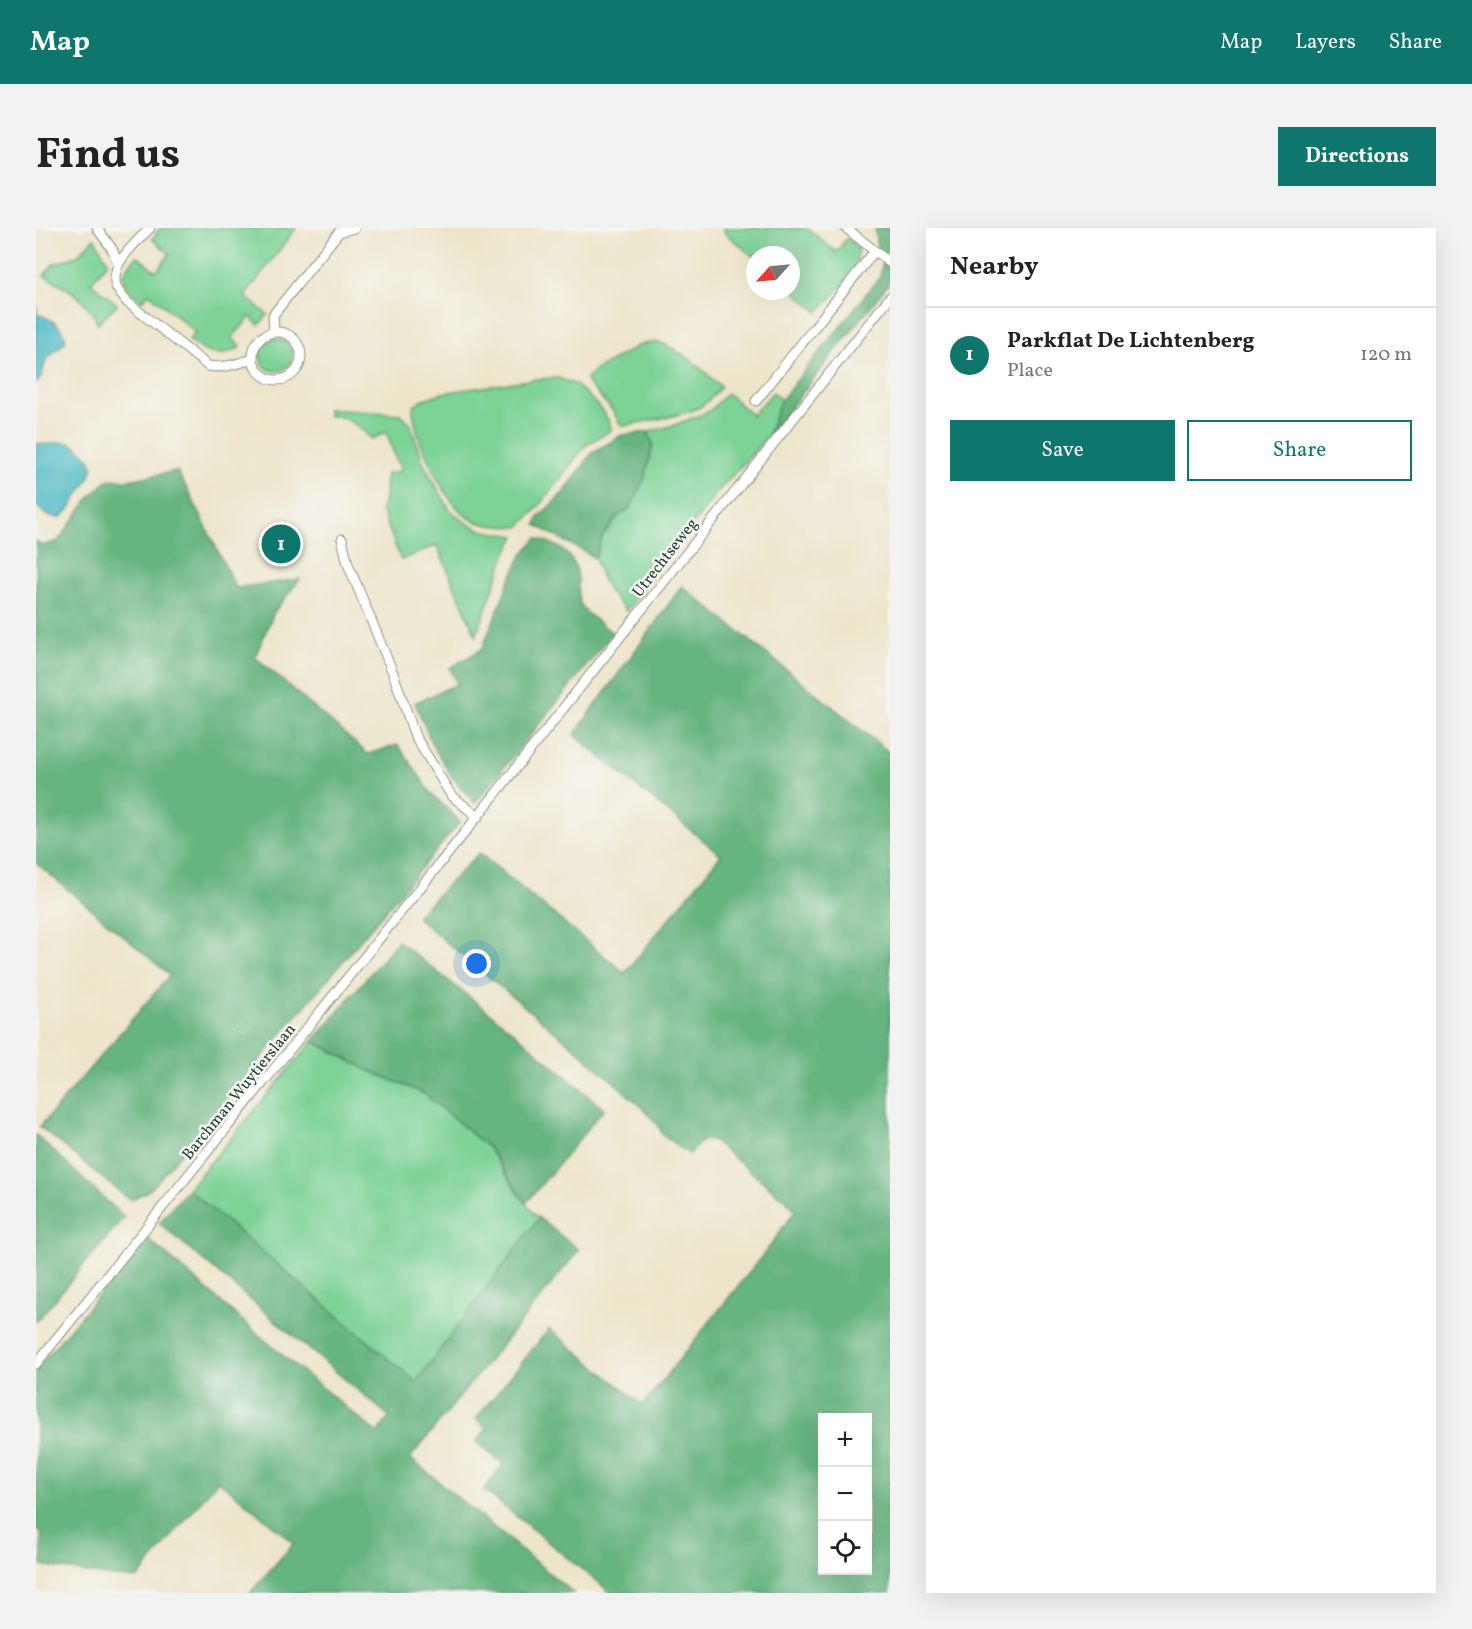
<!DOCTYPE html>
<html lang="en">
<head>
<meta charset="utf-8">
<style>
	:root { --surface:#fff; --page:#f2f2f2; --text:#222; --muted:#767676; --line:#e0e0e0; --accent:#0f766e }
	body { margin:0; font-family:Vollkorn,serif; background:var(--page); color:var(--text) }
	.controls { position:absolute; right:18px; bottom:18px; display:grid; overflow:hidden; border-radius:0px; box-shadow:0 6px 24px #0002 }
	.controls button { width:54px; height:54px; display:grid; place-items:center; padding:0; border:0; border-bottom:2px solid var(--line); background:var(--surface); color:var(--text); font:30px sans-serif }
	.compass { position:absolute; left:710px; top:18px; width:54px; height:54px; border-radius:50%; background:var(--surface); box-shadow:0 6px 24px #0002; rotate:243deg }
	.you { position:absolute; left:441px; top:736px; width:21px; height:21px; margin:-15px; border:4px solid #fff; border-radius:50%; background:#1a73e8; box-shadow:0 0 0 9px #1a73e833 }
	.badge { display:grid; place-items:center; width:39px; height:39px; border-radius:50%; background:var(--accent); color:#fff; font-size:20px; font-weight:700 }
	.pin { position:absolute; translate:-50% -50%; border:3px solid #fff; box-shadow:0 2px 6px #0006 }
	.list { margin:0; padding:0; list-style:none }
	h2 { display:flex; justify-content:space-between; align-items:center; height:78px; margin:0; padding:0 24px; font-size:26px }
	h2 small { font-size:20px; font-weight:400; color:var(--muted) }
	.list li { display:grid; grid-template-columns:39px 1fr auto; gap:18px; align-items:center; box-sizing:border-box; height:96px; padding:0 24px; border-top:2px solid var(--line) }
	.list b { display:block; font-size:22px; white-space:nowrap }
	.list p { margin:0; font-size:20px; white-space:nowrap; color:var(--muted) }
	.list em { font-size:20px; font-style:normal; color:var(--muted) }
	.actions { display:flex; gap:12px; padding:18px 24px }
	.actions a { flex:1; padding:14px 0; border:2px solid var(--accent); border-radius:0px; text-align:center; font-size:21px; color:var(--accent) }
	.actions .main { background:var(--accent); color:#fff }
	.icon { flex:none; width:33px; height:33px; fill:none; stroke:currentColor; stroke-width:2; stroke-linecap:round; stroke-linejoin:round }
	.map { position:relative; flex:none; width:854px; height:1365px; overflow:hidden; border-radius:0px }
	header { display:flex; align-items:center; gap:36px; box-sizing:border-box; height:84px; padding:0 30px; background:var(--accent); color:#fff }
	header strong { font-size:28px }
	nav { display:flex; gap:33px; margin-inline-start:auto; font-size:21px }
	.intro { display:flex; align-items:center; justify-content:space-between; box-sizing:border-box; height:144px; padding:0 36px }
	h1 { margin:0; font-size:42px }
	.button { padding:15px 27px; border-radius:0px; background:var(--accent); color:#fff; font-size:21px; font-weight:700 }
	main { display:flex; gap:36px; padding:0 36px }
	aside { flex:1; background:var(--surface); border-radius:0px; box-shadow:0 6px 24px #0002 }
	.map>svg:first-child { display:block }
	.green { fill:#7dd296; stroke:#4e8865; stroke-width:1.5 }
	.forest { fill:#66b47f; stroke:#42785a; stroke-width:1.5; fill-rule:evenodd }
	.water { fill:#4bbac4; stroke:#357c7c; stroke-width:1.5 }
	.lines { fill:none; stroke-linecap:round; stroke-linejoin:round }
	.lane-casing { stroke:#86917f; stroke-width:11 }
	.lane { stroke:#fff; stroke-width:9 }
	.labels { text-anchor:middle; stroke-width:5; stroke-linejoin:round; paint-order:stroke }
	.street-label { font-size:16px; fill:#1f3d34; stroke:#f6f6f2 }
</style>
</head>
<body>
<header>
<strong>Map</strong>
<nav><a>Map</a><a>Layers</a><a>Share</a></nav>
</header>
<div class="intro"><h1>Find us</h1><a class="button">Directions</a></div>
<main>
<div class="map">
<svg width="854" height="1365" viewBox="0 0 854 1365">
	<rect width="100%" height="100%" fill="#f6f6f2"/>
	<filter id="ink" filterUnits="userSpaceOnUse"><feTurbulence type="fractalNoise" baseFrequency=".0167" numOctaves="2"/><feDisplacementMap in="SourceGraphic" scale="12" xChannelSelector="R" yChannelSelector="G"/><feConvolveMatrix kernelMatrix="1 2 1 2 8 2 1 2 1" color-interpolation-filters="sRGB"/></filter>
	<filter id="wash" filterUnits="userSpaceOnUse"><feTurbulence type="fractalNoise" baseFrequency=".008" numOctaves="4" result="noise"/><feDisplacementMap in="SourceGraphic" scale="24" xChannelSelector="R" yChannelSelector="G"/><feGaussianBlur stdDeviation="1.35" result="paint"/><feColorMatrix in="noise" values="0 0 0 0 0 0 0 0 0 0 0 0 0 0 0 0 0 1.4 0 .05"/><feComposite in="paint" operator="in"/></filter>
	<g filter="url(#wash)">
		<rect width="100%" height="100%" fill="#ede5ca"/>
		<g class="green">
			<path d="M124,0H260L209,68L232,87L223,97L214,89L196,110L205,119C183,131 171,128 153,112L159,104L113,65L106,73C82,53 81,51 101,28L120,43L134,26L116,11Z"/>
			<polygon points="687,0 771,0 800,24 811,10 822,20 820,43 782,84 755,61 755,27 719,27 719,30 689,5"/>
			<path d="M58,10L72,34L55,55L81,76L62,96C52,72 31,58 8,48L17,36L41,28Z"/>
			<circle cx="240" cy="127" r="16"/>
			<path d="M623,114C647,123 666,141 685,159C678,167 672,174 664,179C649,188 607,193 588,198L584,196L577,183L551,154L550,151L558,143L605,116Z"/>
			<path d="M522,150C527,152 535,154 540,157C551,166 575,188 575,202L550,217L499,283L483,299C466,298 448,299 433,290C408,274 378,209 377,179L385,172L406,165L499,151Z"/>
			<polygon points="737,164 745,172 732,208 683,262 590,383 573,364 565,348 559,330 566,309 583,288 595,279 609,250 617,216 612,204 639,197 674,183 691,165 716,187"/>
			<path d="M292,181L365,186L374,195L388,237L414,282L432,296L448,303L480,308L470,326L440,408L401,317L365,332L345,281L349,271L350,246L365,243L350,204L336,211C324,200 310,186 292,188Z"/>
			<polygon points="277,813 332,842 387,865 452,919 478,959 498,986 503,990 380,1154 152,961"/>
		</g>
		<g class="forest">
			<polygon points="839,0 854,0 854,54 732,208 745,172 844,49 847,32 840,14"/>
			<polygon points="612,204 617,216 609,250 595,279 582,288 566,309 559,330 500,297 503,289 529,263 556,225 586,207"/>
			<polygon points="141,243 154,266 200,360 264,351 238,384 219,429 332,526 362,517 395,565 424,594 114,962 94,972 4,899 134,747 0,635 0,313 6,318 22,313 54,269 73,251 92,252"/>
			<path d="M501,310C521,316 540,326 542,350C543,359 540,368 545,377C552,389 567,397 577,405L439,575L416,549L396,516L379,475L421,456L414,440L446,421L474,351L487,326Z"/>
			<path d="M646,358L854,525V1365H575L448,1262L467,1236L440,1214L451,1201L440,1191L513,1101L607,1177L731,1022L759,983L754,976L675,911L666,913L653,926L627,907L621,896L608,881L545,825L380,689L443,625L589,745L685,627L538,507ZM786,1190H832V1342H786Z"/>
			<polygon points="362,713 473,800 568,881 490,975 452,919 387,865 332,842 277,813"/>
			<polygon points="0,907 88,989 0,1094"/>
			<polygon points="152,961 380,1154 503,990 543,1022 374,1230 537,1365 214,1365 258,1315 182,1252 101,1351 69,1348 6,1337 5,1305 0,1301 0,1141 111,1010 238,1120 341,1205 354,1189 123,995"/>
		</g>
		<g class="water">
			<path d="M0,74L1,86C15,90 26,98 30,112C25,120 15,124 10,133C6,142 8,149 0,155Z"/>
			<path d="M0,215C12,219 21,212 32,215C37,216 41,219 45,222C63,235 57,246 46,261C38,271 35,284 23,290L10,287L0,277Z"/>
		</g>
	</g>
	<g filter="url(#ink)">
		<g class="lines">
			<g class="lane-casing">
				<g id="lane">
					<polyline points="61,0 76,21 82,35"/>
					<path d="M114,0C100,15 73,36 80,58C82,64 87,69 91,74L172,138C188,141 202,135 217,131"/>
					<polyline points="810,0 854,35"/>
					<circle cx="241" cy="128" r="24"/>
					<polyline points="238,104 237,87 303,4 319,0"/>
					<polyline points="720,173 838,24"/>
					<polyline points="306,311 312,336 357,445 379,508 415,567 442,589"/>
					<polyline points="0,1136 426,608 854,69"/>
				</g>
			</g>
			<use href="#lane" class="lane"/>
		</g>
	</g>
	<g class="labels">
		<g class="street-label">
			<text transform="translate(628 329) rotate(-52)" y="6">Utrechtseweg</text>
			<text transform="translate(202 863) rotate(-51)" y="6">Barchman Wuytierslaan</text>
		</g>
	</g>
</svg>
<div class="controls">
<button>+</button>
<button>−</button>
<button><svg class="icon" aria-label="locate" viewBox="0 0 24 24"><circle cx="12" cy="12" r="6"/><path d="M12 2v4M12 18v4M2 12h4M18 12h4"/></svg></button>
</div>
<svg class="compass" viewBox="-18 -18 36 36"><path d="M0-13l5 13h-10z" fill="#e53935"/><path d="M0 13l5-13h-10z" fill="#767676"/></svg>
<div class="you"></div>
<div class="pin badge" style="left:245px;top:316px">1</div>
</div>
<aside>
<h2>Nearby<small></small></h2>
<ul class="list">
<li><span class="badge">1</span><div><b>Parkflat De Lichtenberg</b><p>Place</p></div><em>120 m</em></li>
</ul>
<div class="actions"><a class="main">Save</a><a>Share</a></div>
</aside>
</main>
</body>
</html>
